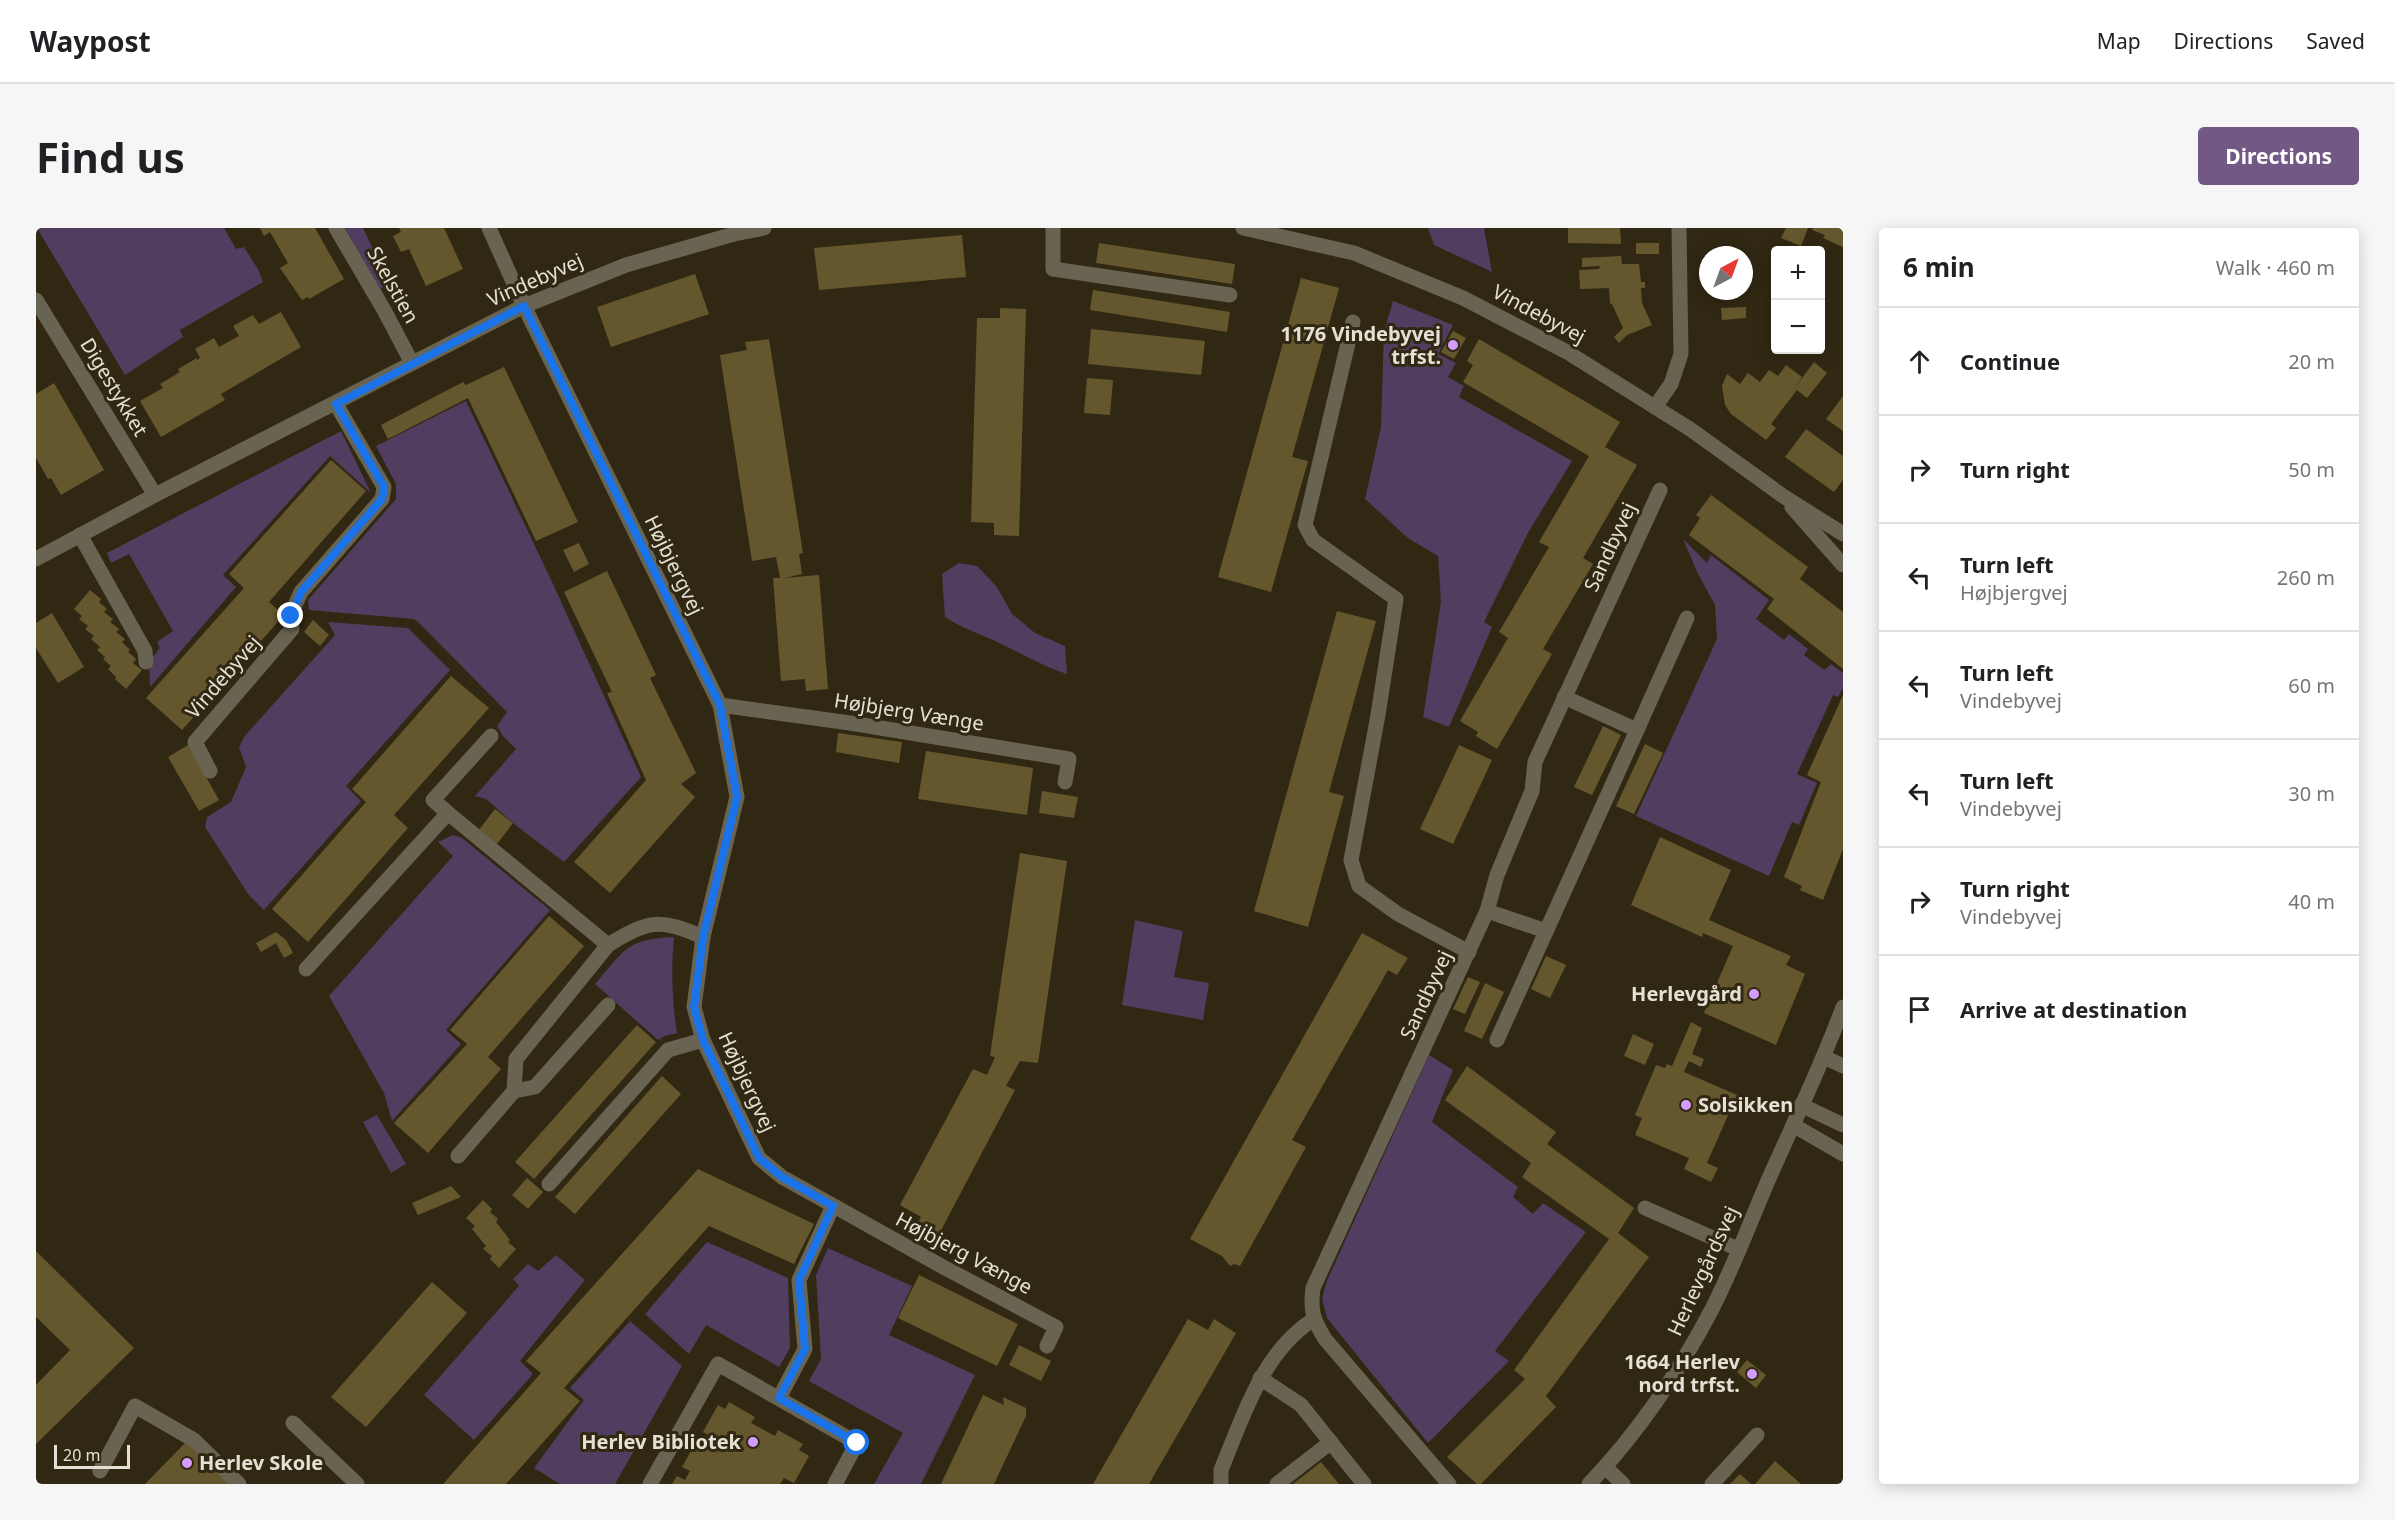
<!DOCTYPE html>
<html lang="en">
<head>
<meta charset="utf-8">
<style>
	:root { --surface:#fff; --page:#f6f6f6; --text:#202124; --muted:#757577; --line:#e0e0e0; --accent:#715885 }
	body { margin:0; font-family:"Noto Sans",sans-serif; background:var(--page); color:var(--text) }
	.controls { position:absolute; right:18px; top:18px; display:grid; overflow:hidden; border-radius:6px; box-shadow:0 3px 15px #0003 }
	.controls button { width:54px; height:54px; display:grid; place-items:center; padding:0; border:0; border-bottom:2px solid var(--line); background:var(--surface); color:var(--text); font:30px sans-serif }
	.compass { position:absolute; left:1663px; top:18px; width:54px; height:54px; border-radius:50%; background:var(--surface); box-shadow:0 3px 15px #0003; rotate:41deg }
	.scale { position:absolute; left:18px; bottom:15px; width:76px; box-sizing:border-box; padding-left:6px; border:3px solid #e4e0d3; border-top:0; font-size:16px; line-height:21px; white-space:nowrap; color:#e4e0d3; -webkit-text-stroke:4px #302813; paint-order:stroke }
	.stop { position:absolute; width:18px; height:18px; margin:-14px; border:4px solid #1a73e8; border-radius:50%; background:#fff }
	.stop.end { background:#1a73e8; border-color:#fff; box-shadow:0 2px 6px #0008 }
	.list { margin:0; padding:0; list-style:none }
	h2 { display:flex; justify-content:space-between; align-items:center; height:78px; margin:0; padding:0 24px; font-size:26px }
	h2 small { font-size:20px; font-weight:400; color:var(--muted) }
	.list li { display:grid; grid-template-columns:39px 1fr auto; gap:18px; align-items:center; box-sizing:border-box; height:108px; padding:0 24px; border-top:2px solid var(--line) }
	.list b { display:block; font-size:22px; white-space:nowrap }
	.list p { margin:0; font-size:20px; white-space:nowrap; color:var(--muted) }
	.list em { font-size:20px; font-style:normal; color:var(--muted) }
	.icon { flex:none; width:33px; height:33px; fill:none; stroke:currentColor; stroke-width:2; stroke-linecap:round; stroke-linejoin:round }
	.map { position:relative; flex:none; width:1807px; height:1256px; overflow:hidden; border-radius:6px }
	header { display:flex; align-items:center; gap:36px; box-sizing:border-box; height:84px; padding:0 30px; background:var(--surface); border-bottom:2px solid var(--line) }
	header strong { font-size:28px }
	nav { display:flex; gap:33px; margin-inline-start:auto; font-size:21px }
	.intro { display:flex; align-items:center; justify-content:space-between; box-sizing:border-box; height:144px; padding:0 36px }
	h1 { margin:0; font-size:42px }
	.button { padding:15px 27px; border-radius:6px; background:var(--accent); color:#fff; font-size:21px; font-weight:700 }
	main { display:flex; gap:36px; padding:0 36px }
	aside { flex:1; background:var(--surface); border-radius:6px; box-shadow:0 3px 15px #0003 }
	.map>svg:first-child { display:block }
	.green { fill:#503d5f }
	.building { fill:#65572d }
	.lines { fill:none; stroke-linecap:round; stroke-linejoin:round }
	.minor { stroke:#696351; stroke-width:15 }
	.route { stroke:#1a73e8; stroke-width:8 }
	.poi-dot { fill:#d49cfc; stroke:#302813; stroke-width:2 }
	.labels { text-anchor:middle; stroke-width:6; stroke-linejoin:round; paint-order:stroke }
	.street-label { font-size:20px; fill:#e4e0d3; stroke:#302813 }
	.poi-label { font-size:20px; font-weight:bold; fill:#e4e0d3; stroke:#302813; text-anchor:end }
</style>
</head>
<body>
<header>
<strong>Waypost</strong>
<nav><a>Map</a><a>Directions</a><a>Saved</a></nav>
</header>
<div class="intro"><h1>Find us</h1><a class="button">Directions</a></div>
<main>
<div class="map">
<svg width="1807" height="1256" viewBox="0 0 1807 1256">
	<rect width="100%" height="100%" fill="#302813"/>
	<g class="green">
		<polygon points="1,0 188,0 200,21 208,19 223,43 227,54 144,102 147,109 89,147"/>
		<polygon points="309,0 327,0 355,58 344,61"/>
		<polygon points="1392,0 1448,0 1456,44 1398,17"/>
		<polygon points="1357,73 1417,97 1402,126 1420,135 1412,149 1428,158 1423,169 1536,233 1493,303 1448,394 1456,399 1413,499 1387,489 1405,374 1402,328 1372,310 1329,271 1345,199 1348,104"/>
		<polygon points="430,173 517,356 605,549 528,634 482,599 450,571 439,568 480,521 467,508 461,498 471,484 383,395 378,391 273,382 272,372 360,271 360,256 340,218"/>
		<polygon points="305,203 335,265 294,228 187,347 200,359 114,459 113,434 124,420 121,414 137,403 93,326 75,335 71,325"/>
		<polygon points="1647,311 1671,335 1675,327 1733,372 1720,391 1748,412 1753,406 1772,421 1768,427 1788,442 1795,436 1807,445 1807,460 1802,469 1797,467 1761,546 1781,555 1763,597 1756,594 1733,648 1600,588 1681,411 1679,377 1662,346"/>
		<path d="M923,335L941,338L961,359L976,386L999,405L1029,418L1031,446C1006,438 985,425 961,414C944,406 926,400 909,389L906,346Z"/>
		<polygon points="292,394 372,400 414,442 310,558 325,573 228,682 212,666 169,599 171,589 195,574 210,539 203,519 208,509 299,407"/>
		<polygon points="417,607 426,610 514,682 410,802 425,816 356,893 348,865 293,768 417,628 402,614"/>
		<polygon points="1099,692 1147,703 1138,749 1173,755 1167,792 1086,777"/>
		<path d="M638,709C635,742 636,772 641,805L629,808L622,812L559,756C589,722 590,711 638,709Z"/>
		<polygon points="1393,827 1417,842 1396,894 1482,959 1477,969 1497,986 1507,975 1550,1004 1459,1123 1473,1133 1392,1215 1291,1090 1286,1071 1290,1055"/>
		<polygon points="341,887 370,936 355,945 327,894"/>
		<polygon points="671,1014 752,1050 754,1120 743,1139 670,1097 653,1126 609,1086"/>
		<polygon points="792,1020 876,1058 853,1107 939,1147 885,1256 838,1256 867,1205 773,1153 785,1131 780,1047"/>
		<polygon points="520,1027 549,1052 484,1133 497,1146 438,1212 388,1167 483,1058 477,1051 492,1036 502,1043"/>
		<polygon points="594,1093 646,1138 579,1256 524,1256 498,1240 548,1172 534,1160"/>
	</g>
	<g class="building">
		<polygon points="224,0 279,0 308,51 273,71 272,69 266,72 244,40 252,35 234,4 228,8"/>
		<polygon points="363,0 408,0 427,41 390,58 373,21 365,24 357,8 365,4"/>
		<polygon points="1532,0 1584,0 1585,16 1532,15"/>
		<polygon points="1750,0 1772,0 1765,18 1745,10"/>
		<polygon points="1777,0 1807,0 1807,19 1787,10 1789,7 1776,2"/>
		<polygon points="926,7 930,49 783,62 778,20"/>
		<polygon points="1063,15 1199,36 1196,56 1060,35"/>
		<rect x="1600" y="15" width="23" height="11"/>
		<polygon points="1585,28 1586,36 1603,36 1605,54 1609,54 1609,60 1605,60 1606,75 1616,97 1591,107 1583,115 1578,109 1587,100 1576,76 1574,76 1573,60 1544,61 1543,42 1563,41 1564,38 1546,39 1546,30"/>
		<polygon points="659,46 673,86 575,119 561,79"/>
		<polygon points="1265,50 1303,60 1256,229 1272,233 1235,364 1182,349"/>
		<polygon points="1057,62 1194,84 1191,104 1054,82"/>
		<polygon points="1710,79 1710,90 1686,92 1685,80"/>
		<polygon points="964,80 990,81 983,308 958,307 958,295 935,294 941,90 964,90"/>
		<polygon points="245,84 265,119 185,166 189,172 125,209 104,173 127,160 124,156 144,144 142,141 161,130 161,132 164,130 159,121 178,110 183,119 203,108 197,98 217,87 223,96"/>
		<polygon points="1055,101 1169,113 1165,147 1052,136"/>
		<polygon points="1417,103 1430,110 1418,131 1405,124"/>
		<polygon points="733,111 767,325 763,326 766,346 748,350 783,347 792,461 770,463 769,451 745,453 737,350 744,350 740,329 716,333 684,127 711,122 709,114"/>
		<polygon points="1443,111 1584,194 1569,219 1601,237 1547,330 1557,336 1507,421 1516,426 1461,521 1440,508 1442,504 1424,493 1472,410 1463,404 1513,319 1503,314 1553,228 1427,154 1437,137 1431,133"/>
		<polygon points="1778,134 1791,145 1771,170 1761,162 1735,196 1740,200 1730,212 1695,186 1689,177 1686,158 1691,146 1704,156 1712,145 1724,154 1733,142 1742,148 1750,137 1766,149 1758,161"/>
		<polygon points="468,139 542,294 500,313 432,170 352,211 345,197 427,154 430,157"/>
		<polygon points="1051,150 1077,152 1074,187 1048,185"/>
		<polygon points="18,155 68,242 25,267 15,250 12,251 0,230 0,166"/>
		<polygon points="1807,168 1807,203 1790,191"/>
		<polygon points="1770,201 1807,228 1807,252 1798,264 1749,229"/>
		<polygon points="295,232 330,263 233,374 248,387 146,502 110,470 208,360 193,346"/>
		<polygon points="1675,267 1772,339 1764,351 1807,384 1807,441 1731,381 1738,371 1653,307 1664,290 1660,287"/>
		<polygon points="543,315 553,336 538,344 527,322"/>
		<polygon points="571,343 620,447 614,450 660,545 645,556 659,569 574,665 538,634 610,552 571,465 576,464 528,364"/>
		<polygon points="54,362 65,371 63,374 71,381 68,384 77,391 74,394 83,401 80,404 89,411 86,414 94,422 92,424 100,431 97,435 106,442 90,461 79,451 80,449 72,441 75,438 67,431 69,429 61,422 64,419 55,411 58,408 49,401 52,398 43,391 46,388 38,381"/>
		<polygon points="1301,383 1340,393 1293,564 1308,568 1272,699 1218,683"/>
		<polygon points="16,385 48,439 22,455 0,420 0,395"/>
		<polygon points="277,392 293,407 284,418 268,404"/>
		<polygon points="415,448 453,480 358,587 372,600 272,714 236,681 330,574 316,561"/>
		<polygon points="1807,467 1807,621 1787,672 1764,662 1766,658 1748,649 1785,554 1771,547"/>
		<polygon points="1567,498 1585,507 1556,567 1538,559"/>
		<polygon points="802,505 866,514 863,535 800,524"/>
		<polygon points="1609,516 1627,525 1598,586 1580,578"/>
		<polygon points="152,517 183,572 163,583 132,529"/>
		<polygon points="1423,517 1456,532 1417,616 1384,601"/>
		<polygon points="890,523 997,540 991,587 882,571"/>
		<polygon points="1006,563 1042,569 1038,590 1003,585"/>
		<polygon points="459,581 477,595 461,616 443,602"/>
		<polygon points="1624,609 1695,642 1673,692 1755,728 1750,737 1769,746 1740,817 1668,785 1697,718 1667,705 1666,709 1595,677"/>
		<polygon points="984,625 1031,633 1002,835 984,833 970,858 979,862 902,1008 880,998 885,989 864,977 937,841 951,847 959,829 954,828"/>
		<polygon points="513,688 548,718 452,829 465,841 392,925 358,895 431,816 414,802"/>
		<polygon points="240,704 250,712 257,725 248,730 240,715 225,724 220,715"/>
		<polygon points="1326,705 1372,730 1361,747 1352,742 1256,912 1270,919 1204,1038 1198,1036 1194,1038 1186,1028 1154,1011"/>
		<polygon points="1510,728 1530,737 1514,770 1495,761"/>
		<polygon points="1432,749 1444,754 1429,786 1417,781"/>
		<polygon points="1449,755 1468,764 1446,811 1428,803"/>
		<polygon points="1655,794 1666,800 1656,826 1668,831 1665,839 1653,833 1648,844 1701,867 1671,935 1682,940 1675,954 1648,941 1653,930 1599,907 1606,890 1599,887 1620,837 1629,840 1631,836 1636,838"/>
		<polygon points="601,797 620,814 498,951 479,934"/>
		<polygon points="1597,806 1618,816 1609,837 1588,828"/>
		<polygon points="1431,838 1520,904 1511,916 1598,980 1582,1005 1613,1029 1510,1168 1520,1179 1445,1256 1441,1256 1411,1229 1489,1151 1478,1142 1573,1011 1486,949 1495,935 1409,872"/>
		<polygon points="626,848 645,866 539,986 519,969"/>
		<polygon points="662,941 778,996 758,1036 673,998 528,1160 544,1173 470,1256 407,1256 505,1145 490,1133"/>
		<polygon points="491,950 507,964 492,981 476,967"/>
		<polygon points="415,958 425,969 382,987 376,975"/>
		<polygon points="447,972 456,981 454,984 462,991 460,994 474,1012 472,1014 480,1021 463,1040 454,1031 456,1028 447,1021 450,1018 436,1001 439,998 430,990"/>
		<polygon points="0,1023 98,1120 0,1216 0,1157 34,1122 0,1089"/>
		<polygon points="883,1047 982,1096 961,1138 862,1090"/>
		<polygon points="396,1054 431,1085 330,1199 295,1169"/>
		<polygon points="1152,1091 1172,1102 1178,1091 1200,1105 1113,1256 1057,1256"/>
		<polygon points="983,1117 1015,1133 1005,1153 973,1137"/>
		<polygon points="1711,1132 1730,1147 1720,1160 1701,1144"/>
		<polygon points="947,1167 968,1177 967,1169 990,1180 990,1188 958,1256 905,1256"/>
		<polygon points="693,1174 719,1189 715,1195 739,1208 742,1202 767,1216 763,1222 773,1228 758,1255 748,1250 744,1256 636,1256 641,1248 649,1252 654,1243 646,1239 661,1212 669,1217 674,1208 667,1204 682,1177 689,1181"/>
		<polygon points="150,1214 195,1256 109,1256"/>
		<polygon points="1739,1233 1765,1256 1719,1256"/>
		<polygon points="1285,1234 1303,1256 1257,1256"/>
		<polygon points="1704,1246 1715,1256 1694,1256"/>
	</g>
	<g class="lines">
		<g class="minor">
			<polyline points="300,0 348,82 376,135"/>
			<polyline points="453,0 488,78 684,477 701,569 667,709 658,779 667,812 723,930 746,949 909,1040 1020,1099 1011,1118"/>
			<polyline points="1017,0 1017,41 1194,67"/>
			<polyline points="1207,0 1318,25 1427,70 1531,124 1654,201 1747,268 1807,306"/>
			<polyline points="0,72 119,267"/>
			<polyline points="1317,94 1269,297 1277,312 1360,371 1342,487 1315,632 1323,658 1362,686 1433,724"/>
			<polyline points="1619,179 1635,156 1645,126 1643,0"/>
			<polyline points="1756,279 1807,337"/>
			<polyline points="44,307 109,423 110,434"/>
			<polyline points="0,331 119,267 488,78 590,37 698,6 728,0"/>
			<polyline points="1528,469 1601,502 1651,390"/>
			<polyline points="684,477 814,495 1033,531 1029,554"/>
			<polyline points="174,543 159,514 256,401 254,388 265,364 346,271 348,259 300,176"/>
			<polyline points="412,585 397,572 455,508"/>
			<polyline points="1451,683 1510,703"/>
			<path d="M270,741L412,585L572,717C613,692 623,690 667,709"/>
			<polyline points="1461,812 1601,502"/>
			<polyline points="1788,829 1807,838"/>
			<polyline points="478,863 499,859 572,777"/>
			<polyline points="1765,877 1807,897"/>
			<polyline points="1757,897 1807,926"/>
			<polyline points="422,928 478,863 480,831 572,717"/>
			<polyline points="513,956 632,822 667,812"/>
			<polyline points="1609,980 1702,1021"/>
			<polyline points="1224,1150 1265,1177 1328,1256"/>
			<polyline points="743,1170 769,1121 763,1052 797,978"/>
			<polyline points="257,1195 321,1256"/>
			<polyline points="1569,1239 1587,1256"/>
			<polyline points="64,1243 99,1178 158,1212 203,1256"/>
			<polyline points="614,1256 682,1136 821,1215 799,1256"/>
			<path d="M1185,1256V1242C1207,1189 1226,1124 1278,1091"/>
			<polyline points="1241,1256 1295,1214"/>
			<path d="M1413,1256L1289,1111C1277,1091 1274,1083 1277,1060L1451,683L1461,647L1496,563L1499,534L1624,262"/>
			<path d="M1553,1256C1602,1205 1643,1144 1676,1081C1697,1040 1713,997 1731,955C1757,896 1785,839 1807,779"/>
			<polyline points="1676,1256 1721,1207"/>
		</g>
	</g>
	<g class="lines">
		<polyline class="route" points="255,388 265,364 346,271 348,259 300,176 488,78 684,477 701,569 667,709 658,779 667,812 723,930 746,949 797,978 763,1052 769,1121 743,1170 821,1215"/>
	</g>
	<g class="poi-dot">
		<circle cx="1417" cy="117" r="6"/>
		<circle cx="1718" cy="766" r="6"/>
		<circle cx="1650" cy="877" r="6"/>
		<circle cx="1716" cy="1146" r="6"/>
		<circle cx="717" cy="1214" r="6"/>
		<circle cx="151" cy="1235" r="6"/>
	</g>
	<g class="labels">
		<g class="street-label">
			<text transform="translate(499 52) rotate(-24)" y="7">Vindebyvej</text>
			<text transform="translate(357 57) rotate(61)" y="7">Skelstien</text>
			<text transform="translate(1503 86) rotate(28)" y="7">Vindebyvej</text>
			<text transform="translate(78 159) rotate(59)" y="7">Digestykket</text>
			<text transform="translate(1574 319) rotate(-65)" y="7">Sandbyvej</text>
			<text transform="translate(638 337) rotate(64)" y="7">Højbjergvej</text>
			<text transform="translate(187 449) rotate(-49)" y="7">Vindebyvej</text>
			<text transform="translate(873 484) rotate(9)" y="7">Højbjerg Vænge</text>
			<text transform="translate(1390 767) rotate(-65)" y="7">Sandbyvej</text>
			<text transform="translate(711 854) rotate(65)" y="7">Højbjergvej</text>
			<text transform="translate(928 1025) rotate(28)" y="7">Højbjerg Vænge</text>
			<text transform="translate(1667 1043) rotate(-65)" y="7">Herlevgårdsvej</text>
		</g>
		<g class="poi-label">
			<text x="1405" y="113">1176 Vindebyvej<tspan x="1405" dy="23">trfst.</tspan></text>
			<text x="1706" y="773">Herlevgård</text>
			<text x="1662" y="884" text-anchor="start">Solsikken</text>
			<text x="1704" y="1141">1664 Herlev<tspan x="1704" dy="23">nord trfst.</tspan></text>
			<text x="705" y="1221">Herlev Bibliotek</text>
			<text x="163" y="1242" text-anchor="start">Herlev Skole</text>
		</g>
	</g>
</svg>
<div class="controls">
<button>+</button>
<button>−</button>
</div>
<svg class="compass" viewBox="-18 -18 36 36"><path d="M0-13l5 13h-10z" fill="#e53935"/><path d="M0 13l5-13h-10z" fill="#757577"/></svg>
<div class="scale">20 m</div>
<div class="stop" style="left:821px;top:1215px"></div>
<div class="stop end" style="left:255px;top:388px"></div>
</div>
<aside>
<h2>6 min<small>Walk · 460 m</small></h2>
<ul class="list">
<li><svg class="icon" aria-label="ahead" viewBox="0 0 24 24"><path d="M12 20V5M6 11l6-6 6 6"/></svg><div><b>Continue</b></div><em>20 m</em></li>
<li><svg class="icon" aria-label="right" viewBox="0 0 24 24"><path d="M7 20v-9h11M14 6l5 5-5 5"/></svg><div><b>Turn right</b></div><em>50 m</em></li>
<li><svg class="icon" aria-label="left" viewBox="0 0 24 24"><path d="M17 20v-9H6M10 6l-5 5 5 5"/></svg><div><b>Turn left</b><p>Højbjergvej</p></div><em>260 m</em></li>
<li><svg class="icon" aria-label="left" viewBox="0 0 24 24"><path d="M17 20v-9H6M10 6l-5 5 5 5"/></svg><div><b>Turn left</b><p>Vindebyvej</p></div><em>60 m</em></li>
<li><svg class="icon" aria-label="left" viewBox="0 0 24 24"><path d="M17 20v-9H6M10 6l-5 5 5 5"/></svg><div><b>Turn left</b><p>Vindebyvej</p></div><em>30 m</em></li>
<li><svg class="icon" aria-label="right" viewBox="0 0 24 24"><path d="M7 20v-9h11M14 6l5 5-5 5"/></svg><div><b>Turn right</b><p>Vindebyvej</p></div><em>40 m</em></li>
<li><svg class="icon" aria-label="arrive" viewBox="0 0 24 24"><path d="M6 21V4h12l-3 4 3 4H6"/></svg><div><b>Arrive at destination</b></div></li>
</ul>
</aside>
</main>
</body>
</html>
